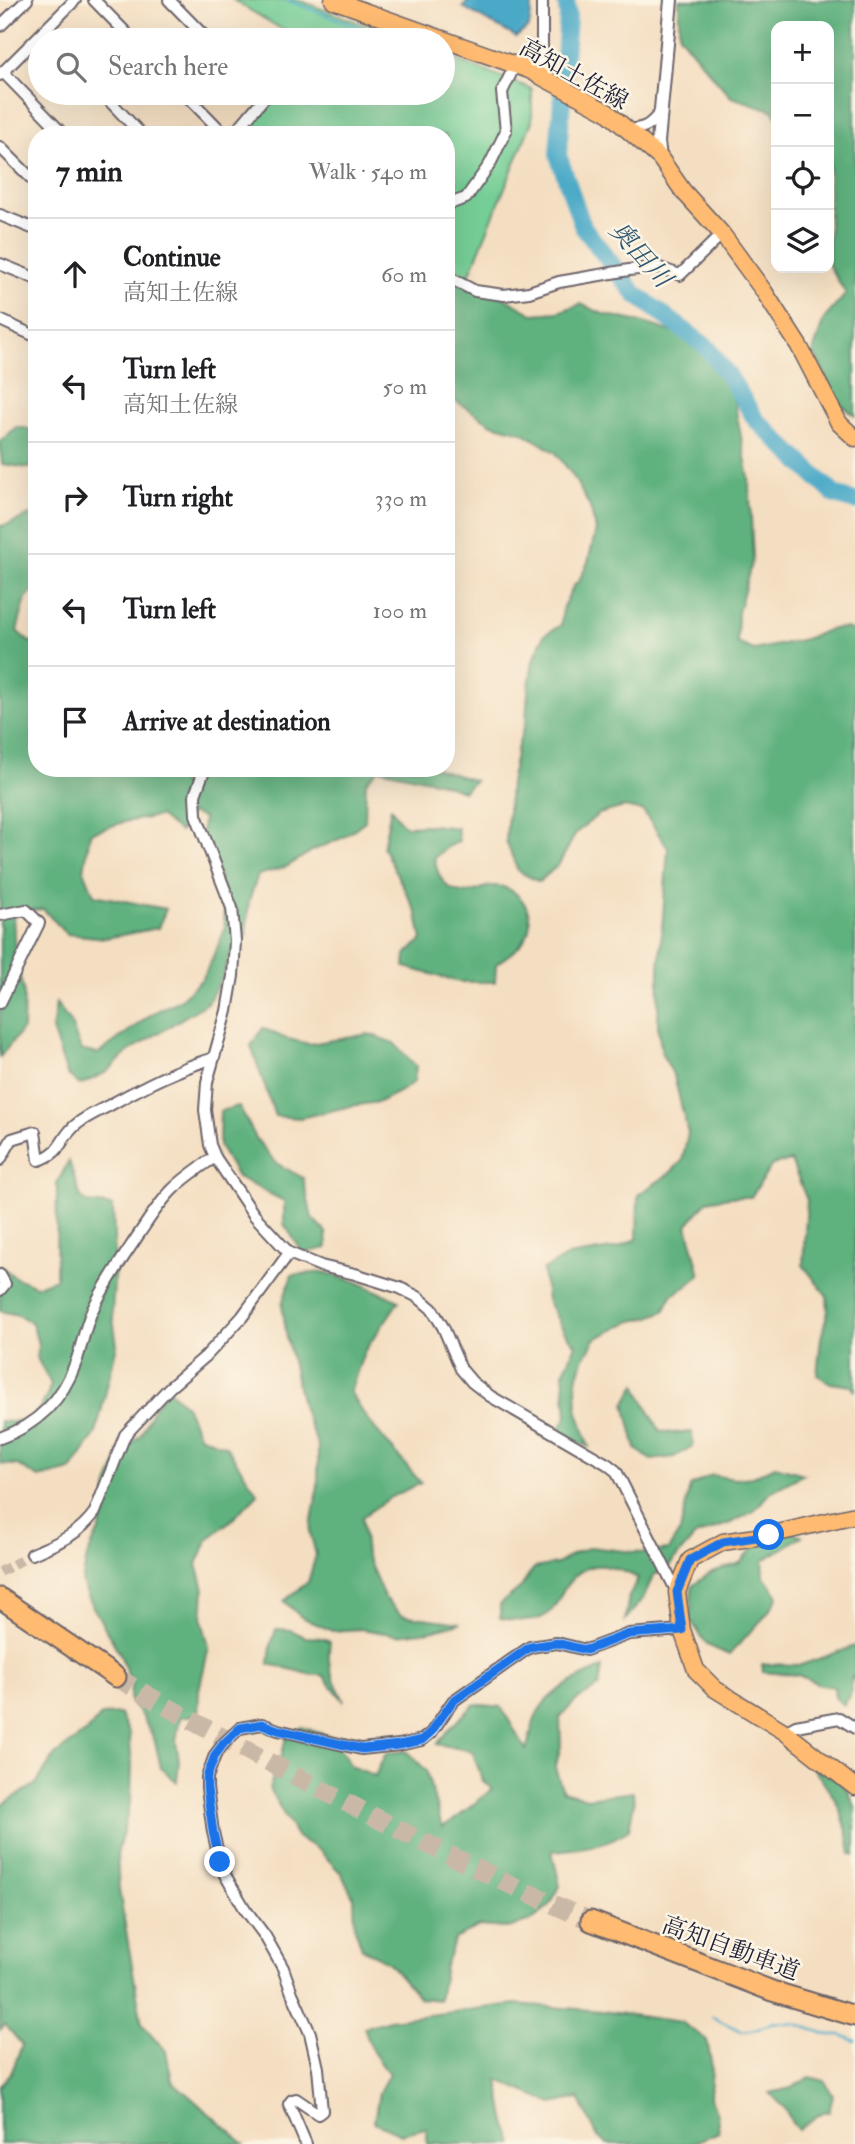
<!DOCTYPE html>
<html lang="en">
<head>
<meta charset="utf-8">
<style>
	:root { --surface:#fff; --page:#f6f6f6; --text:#202124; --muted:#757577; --line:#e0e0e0 }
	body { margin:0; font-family:"IM FELL Double Pica","Noto Serif JP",serif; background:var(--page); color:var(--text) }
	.controls { position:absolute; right:21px; top:21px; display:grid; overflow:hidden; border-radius:14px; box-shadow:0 7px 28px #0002 }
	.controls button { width:63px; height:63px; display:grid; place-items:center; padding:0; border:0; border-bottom:2px solid var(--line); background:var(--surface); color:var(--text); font:35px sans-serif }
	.stop { position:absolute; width:21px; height:21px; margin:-16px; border:5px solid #1a73e8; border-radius:50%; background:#fff }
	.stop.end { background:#1a73e8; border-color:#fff; box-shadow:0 2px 7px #0008 }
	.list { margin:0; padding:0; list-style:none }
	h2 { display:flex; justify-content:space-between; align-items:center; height:91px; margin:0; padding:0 28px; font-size:30px }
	h2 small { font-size:23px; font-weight:400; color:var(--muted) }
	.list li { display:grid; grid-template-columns:46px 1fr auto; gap:21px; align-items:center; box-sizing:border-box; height:112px; padding:0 28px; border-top:2px solid var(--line) }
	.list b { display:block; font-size:26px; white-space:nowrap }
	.list p { margin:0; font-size:23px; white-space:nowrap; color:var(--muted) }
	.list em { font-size:23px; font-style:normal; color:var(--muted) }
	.icon { flex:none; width:38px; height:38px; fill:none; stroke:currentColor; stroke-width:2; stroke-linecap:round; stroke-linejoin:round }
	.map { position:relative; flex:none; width:855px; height:2144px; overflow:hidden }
	.search { position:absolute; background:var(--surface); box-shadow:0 7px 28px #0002; left:28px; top:28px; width:427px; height:77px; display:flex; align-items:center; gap:18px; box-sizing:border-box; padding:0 24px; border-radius:38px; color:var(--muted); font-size:26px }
	.panel { position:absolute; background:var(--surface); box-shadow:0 7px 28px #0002; left:28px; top:126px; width:427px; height:651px; border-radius:28px }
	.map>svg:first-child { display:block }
	.green { fill:#74ce95; stroke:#4b7868; stroke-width:2 }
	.forest { fill:#5fb17e; stroke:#406a5c; stroke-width:2 }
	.water { fill:#48a9c7; stroke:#356681; stroke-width:2 }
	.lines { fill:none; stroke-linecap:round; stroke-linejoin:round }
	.stream { stroke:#48a9c7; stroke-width:2.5 }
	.river { stroke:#48a9c7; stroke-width:18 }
	.minor-tunnel { stroke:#cab8a6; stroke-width:10; stroke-dasharray:10 5; stroke-linecap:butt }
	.motorway-tunnel { stroke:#cab8a6; stroke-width:19; stroke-dasharray:19 10; stroke-linecap:butt }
	.minor-casing { stroke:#6c646a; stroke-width:14 }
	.tertiary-casing { stroke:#6c646a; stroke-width:16 }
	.primary-casing { stroke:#6c646a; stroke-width:19 }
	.motorway-casing { stroke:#6c646a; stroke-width:23 }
	.minor { stroke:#fff; stroke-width:10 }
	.tertiary { stroke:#fff; stroke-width:12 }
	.primary { stroke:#ffbb71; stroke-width:16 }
	.motorway { stroke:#ffbb71; stroke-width:19 }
	.route { stroke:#1a73e8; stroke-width:9 }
	.labels { text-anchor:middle; stroke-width:5; stroke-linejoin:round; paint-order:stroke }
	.street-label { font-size:24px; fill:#22223b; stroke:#fcf5e5 }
	.water-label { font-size:26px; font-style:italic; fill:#315873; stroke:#fcf5e5 }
</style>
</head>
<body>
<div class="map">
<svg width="855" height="2144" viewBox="0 0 855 2144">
	<rect width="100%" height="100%" fill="#fcf5e5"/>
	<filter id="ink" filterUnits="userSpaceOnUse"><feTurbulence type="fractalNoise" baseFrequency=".0143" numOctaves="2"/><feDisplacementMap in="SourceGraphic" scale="14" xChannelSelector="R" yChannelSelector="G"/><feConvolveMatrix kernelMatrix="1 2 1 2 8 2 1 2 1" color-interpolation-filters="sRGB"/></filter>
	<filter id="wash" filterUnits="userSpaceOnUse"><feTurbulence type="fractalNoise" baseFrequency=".00686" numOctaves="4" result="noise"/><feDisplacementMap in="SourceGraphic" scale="28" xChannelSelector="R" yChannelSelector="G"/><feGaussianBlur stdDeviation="1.57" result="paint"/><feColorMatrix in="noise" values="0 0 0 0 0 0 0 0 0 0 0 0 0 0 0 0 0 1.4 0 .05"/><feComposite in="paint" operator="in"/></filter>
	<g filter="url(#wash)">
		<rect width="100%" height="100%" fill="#f4dec1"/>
		<g class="green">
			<polygon points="233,0 298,0 405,40 300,40"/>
			<polygon points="443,55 532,89 532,121 466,283 446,265 446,135 239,135 278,93 443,93"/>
		</g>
		<g class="forest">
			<polygon points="679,0 855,0 855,416 839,403 813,352 824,319 846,294 829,266 829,26 776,26 776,117 772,110 731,97 705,67 679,35"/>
			<polygon points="446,280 488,289 533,314 558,312 581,304 603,314 644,323 692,338 726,376 734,400 749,478 753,558 738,612 737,643 754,650 805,639 831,629 847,628 855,632 855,1391 851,1386 831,1383 817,1375 821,1338 828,1311 827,1296 803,1265 807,1200 791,1161 772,1165 751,1197 729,1197 707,1201 687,1225 700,1275 687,1286 672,1295 664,1311 650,1317 629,1322 595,1339 583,1360 576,1382 577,1409 589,1447 567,1437 560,1428 567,1416 563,1373 576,1345 564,1331 547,1300 543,1270 568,1256 618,1248 637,1239 638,1195 670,1173 682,1161 688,1133 674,1076 662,1054 658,1029 659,970 668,848 643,811 624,807 599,814 576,833 559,864 539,882 518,871 506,841 510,783 517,749 526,721 528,692 533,661 544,635 561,625 563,607 574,585 579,581 588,562 596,530 590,507 573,476 556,453 522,432 492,424 454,400 446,403"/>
			<polygon points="16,427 37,430 37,467 27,468 2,464 0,442"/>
			<polygon points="37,512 37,586 26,598 17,631 28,641 37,644 37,768 172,768 182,785 213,773 216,768 436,768 475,781 463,791 438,782 379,769 366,782 365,821 344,837 312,851 286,867 258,875 249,901 246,935 232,951 222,978 207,1003 128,1052 107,1072 80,1085 67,1074 52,1030 56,1003 71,1024 81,1050 98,1054 153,1013 180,1000 203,978 218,946 225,927 219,875 201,843 203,818 191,813 180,832 159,816 124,822 90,833 84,870 94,895 166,909 158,928 106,938 67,934 43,909 13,912 15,956 24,993 23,1029 0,1057 0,526 9,524"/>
			<path d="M391,808L404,826L432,825L457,828L459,841L446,848L434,858C437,872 442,887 457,891C472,896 481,886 494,886C518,885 537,913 527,935C522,947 507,956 496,964L495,982H459L405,967L406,954L422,940L417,914L383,847Z"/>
			<polygon points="263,1028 284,1038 309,1044 369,1034 394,1043 416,1066 414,1082 399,1092 379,1102 351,1106 300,1118 275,1116 251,1046"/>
			<polygon points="239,1106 257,1140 276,1163 303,1178 312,1218 326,1232 327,1248 303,1253 284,1224 284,1201 237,1177 219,1146 220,1111"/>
			<path d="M69,1161L81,1198L89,1203L113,1206L115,1270L112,1312L117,1345L96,1433L71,1470L39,1478L17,1465L0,1464V1421C31,1425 43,1411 51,1384L37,1358L38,1344L32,1323L18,1315L0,1311V1265L16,1278L36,1286L56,1279L57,1183Z"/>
			<polygon points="324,1272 357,1282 399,1301 364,1352 350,1392 367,1419 421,1483 391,1497 362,1517 366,1555 384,1597 401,1615 460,1623 431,1631 397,1635 361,1629 332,1631 301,1617 284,1601 308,1582 316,1555 310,1532 318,1486 318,1446 303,1409 287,1339 282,1304 292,1275"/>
			<polygon points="636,1384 644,1402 660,1431 672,1433 692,1432 693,1446 674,1457 651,1460 636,1449 625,1404"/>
			<polygon points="168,1389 186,1406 199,1435 226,1446 258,1494 235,1517 208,1539 197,1564 204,1589 202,1620 209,1647 199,1690 198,1715 180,1717 176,1741 179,1760 177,1782 161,1768 155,1741 143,1718 130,1701 131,1684 120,1654 93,1607 82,1583 87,1556 100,1528 108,1486 120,1453 141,1435 152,1411"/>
			<path d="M775,1466L804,1474L770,1492L754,1511L733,1522L695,1536L668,1567L653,1576L643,1599L625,1620L629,1596L638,1578C606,1562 584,1557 563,1591C559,1598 555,1609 548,1614C533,1624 517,1621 500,1618V1604L521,1587L534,1568L557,1564L573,1554L590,1547L642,1553L668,1550L680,1531L690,1486L712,1475L735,1479L752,1477Z"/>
			<path d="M788,1530L802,1536L763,1561L764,1576L778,1596C767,1619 745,1636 729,1655L707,1645L690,1619L692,1586L712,1572L740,1563L756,1545Z"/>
			<path d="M276,1629L291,1630L305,1637L323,1638L330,1641C326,1670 333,1676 344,1701L323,1675H313L269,1664L271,1645Z"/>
			<polygon points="855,1646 855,1681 852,1676 850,1696 843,1705 835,1697 834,1687 821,1685 798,1675 763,1672 762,1664 801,1665"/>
			<path d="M602,1668L599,1687L579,1698L560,1717L561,1747L555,1768L563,1791L587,1798L633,1792L634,1802L629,1830C605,1846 580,1849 552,1851L560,1886L550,1905L531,1921L508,1928L479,1926L455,1939L445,1966L439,2000L419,1998L389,1963L362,1948L355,1928L354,1898L341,1873L320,1851L296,1836L269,1788L280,1761L286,1738L302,1727L333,1737L351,1766L375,1776L386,1753L406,1751L426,1770L442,1827L458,1817L492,1789L483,1781L472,1751L437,1744L452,1726L475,1704L501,1707L526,1750C530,1739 532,1723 538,1712C551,1689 579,1678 602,1668Z"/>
			<polygon points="120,1714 129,1733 132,1764 131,1800 117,1855 119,1890 142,2024 166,2051 172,2081 244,2144 0,2144 0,2087 12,2071 22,2045 5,2024 0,2030 0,1806 36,1784 55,1755 86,1732 102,1715"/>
			<path d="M795,1747L847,1789L855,1806V1855L851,1854C846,1805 826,1783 795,1747Z"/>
			<polygon points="515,2004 602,2011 681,2022 707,2040 712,2067 710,2097 717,2115 719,2132 690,2144 607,2144 598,2137 579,2098 553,2104 498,2080 505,2119 513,2144 428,2144 426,2128 401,2134 374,2122 379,2092 389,2074 373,2052 364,2027 390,2020"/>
			<polygon points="810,2077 825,2081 833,2096 829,2112 822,2112 798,2130 792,2123 785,2108 770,2093 791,2088"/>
		</g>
		<polygon class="water" points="469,0 533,0 529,27 516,37 463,7"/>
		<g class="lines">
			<g class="stream">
				<polyline points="287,0 392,40"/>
				<polyline points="712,2017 741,2031 757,2029 774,2022 797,2024 828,2035 841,2035 855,2041"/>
			</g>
			<polyline class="river" points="566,0 568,16 558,155 583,227 635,294 707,347 730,378 756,420 835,495 855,501"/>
		</g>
	</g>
	<g filter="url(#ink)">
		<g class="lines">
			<polyline class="minor-tunnel" points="0,1572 32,1554"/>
			<path class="motorway-tunnel" d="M116,1677C193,1723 272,1764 351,1805C430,1846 510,1886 591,1921"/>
			<g class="minor-casing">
				<g id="minor">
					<polyline points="94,0 133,40"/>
					<polyline points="169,0 208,40"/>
					<polyline points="542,0 542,77"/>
					<polyline points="0,26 27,0"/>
					<polyline points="3,72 64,135"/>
					<polyline points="0,75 75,0"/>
					<polyline points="102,93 142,135"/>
					<polyline points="184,93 225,135"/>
					<path d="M628,130C646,128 649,126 661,112"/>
					<polyline points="233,135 264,98 260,93"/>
					<polyline points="0,147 37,184"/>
					<polyline points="446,205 466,198 490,164 506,131 502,92 515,65"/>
					<polyline points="0,215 37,230"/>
					<polyline points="0,264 37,279"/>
					<polyline points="446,276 475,291 504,295 529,292 559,282 629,270 657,267 680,275 722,234"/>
					<polyline points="0,320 37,337"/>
					<polyline points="205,768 195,795 196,815 232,908 235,941 233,976 227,1011 207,1082 205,1110 210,1145 215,1157 254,1215 289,1253 321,1266 355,1274 400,1288 418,1297 432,1309 443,1327 461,1369 472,1382 490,1396 607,1464 616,1471 677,1592"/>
					<polyline points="0,915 26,910 39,923 0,1003"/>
					<path d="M0,1160L12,1139L35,1132L39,1160C64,1152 59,1138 77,1124C87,1116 99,1111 110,1105C146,1085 175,1070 214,1058"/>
					<polyline points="0,1275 5,1284 0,1290"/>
					<path d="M0,1438C37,1425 63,1399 76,1362C82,1345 85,1327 92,1311C104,1285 121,1261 137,1237C148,1221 158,1204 172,1190C185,1177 200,1167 215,1157"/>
					<path d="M32,1554C57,1543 78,1536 95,1512L125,1435L169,1388L206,1356L242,1317L289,1253"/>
					<polyline points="785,1732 796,1726 839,1718 855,1728"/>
					<polyline points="306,2144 289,2104 292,2100 296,2099 318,2114 322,2111 318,2068 310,2033 292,1993 283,1968 265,1936 245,1909 225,1875 220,1862 213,1832 207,1788 207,1777 215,1755 224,1743 240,1728 262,1724 278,1730 361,1749 399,1745 422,1740 431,1733 453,1701 530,1647 557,1643 586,1650 629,1634 682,1630"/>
				</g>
			</g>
			<g class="tertiary-casing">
				<polyline id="tertiary" points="660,158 658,142 671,0"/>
			</g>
			<g class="primary-casing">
				<g id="primary">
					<polyline points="333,0 529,70 607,112 660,158 683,191 722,234 763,290 799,346 839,423 855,438"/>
					<polyline points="855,1515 769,1535 723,1542 690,1560 677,1592 682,1630 696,1670 715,1689 785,1732 855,1787"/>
				</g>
			</g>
			<g class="motorway-casing">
				<g id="motorway">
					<polyline points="0,1598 116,1677"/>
					<polyline points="591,1921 772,1991 855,2016"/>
				</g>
			</g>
			<use href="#minor" class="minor"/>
			<use href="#tertiary" class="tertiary"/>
			<use href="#primary" class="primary"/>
			<use href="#motorway" class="motorway"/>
		</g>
	</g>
	<g class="lines" filter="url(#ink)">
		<polyline class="route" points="220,1862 213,1832 207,1788 207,1777 215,1755 224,1743 240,1728 262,1724 278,1730 362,1749 399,1745 422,1740 431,1732 453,1701 530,1647 557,1643 586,1650 629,1634 682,1630 677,1592 690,1560 723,1542 769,1535"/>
	</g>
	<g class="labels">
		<g class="street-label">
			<text transform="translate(574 74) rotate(29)" y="8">高知土佐線</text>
			<text transform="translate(731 1948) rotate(20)" y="8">高知自動車道</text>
		</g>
		<g class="water-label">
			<text transform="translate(641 254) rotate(48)" y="9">奥田川</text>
		</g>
	</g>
</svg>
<div class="controls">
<button>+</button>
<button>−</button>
<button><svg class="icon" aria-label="locate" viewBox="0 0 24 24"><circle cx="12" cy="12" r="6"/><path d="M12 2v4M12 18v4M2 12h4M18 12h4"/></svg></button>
<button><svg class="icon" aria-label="layers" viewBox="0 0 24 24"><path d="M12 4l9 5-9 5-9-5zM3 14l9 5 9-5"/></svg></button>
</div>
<div class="stop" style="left:769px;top:1535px"></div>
<div class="stop end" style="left:220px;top:1862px"></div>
<div class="search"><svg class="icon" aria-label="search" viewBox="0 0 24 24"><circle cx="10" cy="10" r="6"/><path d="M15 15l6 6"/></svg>Search here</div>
<section class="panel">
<h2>7 min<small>Walk · 540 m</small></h2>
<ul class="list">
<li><svg class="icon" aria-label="ahead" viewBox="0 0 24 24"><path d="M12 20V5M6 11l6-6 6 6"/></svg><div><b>Continue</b><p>高知土佐線</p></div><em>60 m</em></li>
<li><svg class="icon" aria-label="left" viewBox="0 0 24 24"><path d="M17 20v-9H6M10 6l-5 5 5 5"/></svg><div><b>Turn left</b><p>高知土佐線</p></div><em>50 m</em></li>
<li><svg class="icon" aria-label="right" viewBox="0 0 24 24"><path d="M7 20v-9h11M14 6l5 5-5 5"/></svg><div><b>Turn right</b></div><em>330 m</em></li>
<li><svg class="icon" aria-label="left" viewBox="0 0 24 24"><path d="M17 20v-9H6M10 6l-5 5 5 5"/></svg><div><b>Turn left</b></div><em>100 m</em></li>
<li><svg class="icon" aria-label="arrive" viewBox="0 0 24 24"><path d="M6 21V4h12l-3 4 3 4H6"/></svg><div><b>Arrive at destination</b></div></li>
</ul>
</section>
</div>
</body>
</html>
